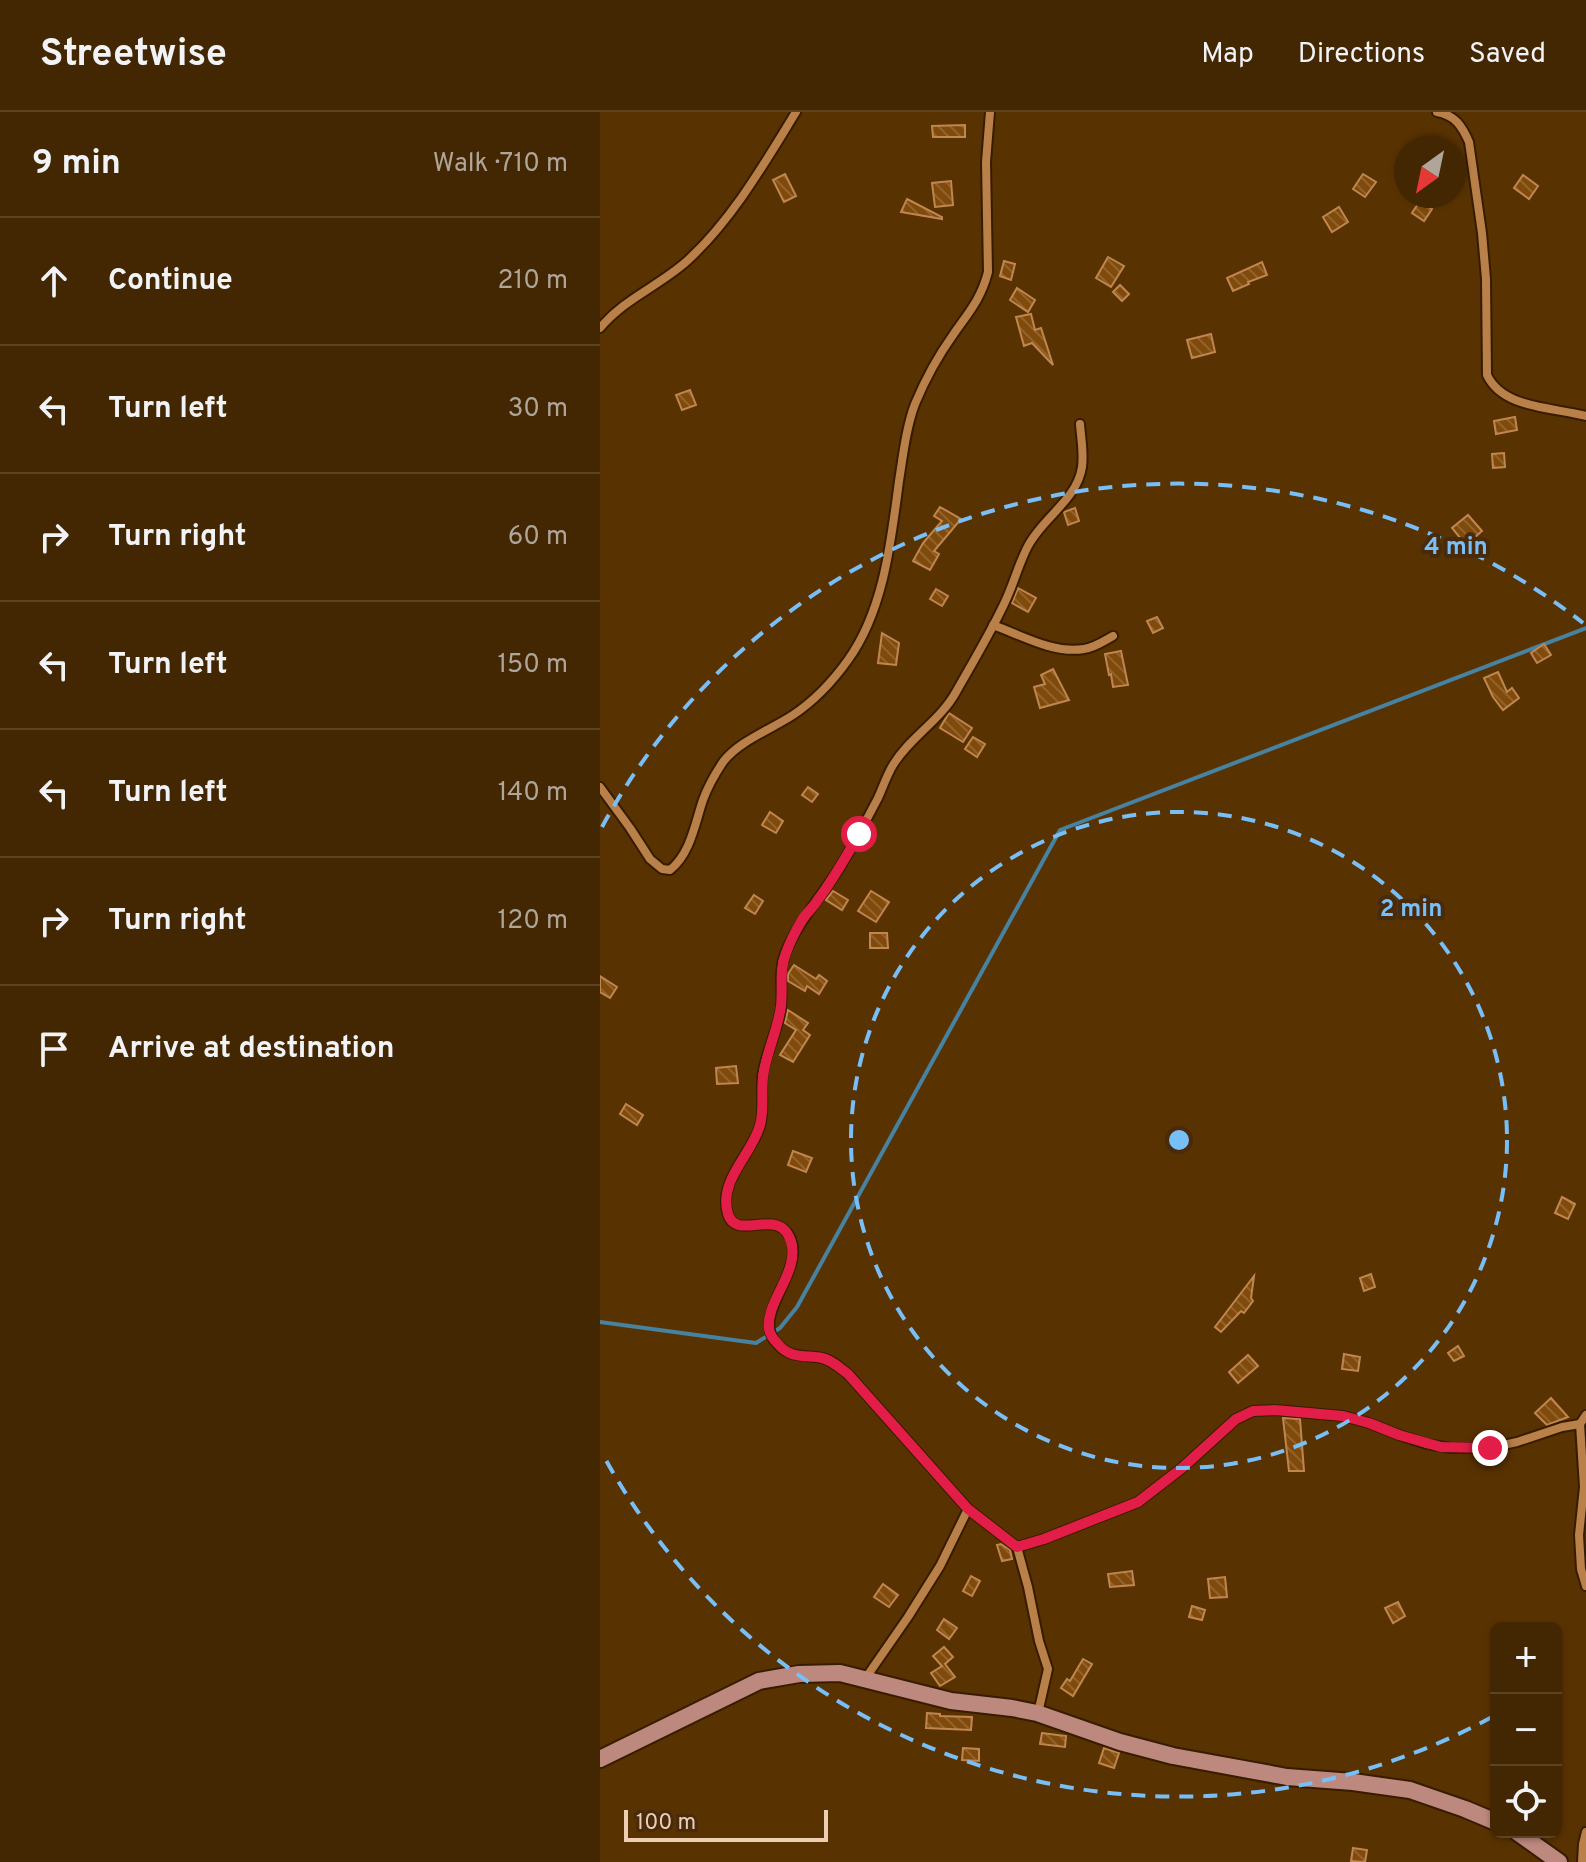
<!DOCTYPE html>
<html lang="en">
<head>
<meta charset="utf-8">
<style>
	:root { --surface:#432602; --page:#4a2e0c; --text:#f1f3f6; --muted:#afa599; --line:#5b4324 }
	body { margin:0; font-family:Overpass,sans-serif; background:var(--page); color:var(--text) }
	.controls { position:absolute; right:24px; bottom:24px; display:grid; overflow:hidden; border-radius:12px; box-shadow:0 2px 6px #0004 }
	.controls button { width:72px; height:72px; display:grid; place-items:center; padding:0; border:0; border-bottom:2px solid var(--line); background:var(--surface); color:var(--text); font:40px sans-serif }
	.compass { position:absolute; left:794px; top:24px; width:72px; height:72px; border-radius:50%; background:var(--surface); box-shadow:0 2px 6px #0004; rotate:213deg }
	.scale { position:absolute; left:24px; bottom:20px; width:204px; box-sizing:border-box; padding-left:8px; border:4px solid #edceb3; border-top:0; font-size:22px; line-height:28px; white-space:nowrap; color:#edceb3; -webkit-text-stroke:6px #482b0d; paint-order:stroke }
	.stop { position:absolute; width:24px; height:24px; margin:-18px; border:6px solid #e11d48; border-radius:50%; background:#fff }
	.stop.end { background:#e11d48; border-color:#fff; box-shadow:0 2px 8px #0008 }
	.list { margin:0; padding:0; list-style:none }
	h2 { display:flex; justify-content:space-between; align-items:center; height:104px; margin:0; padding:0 32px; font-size:34px }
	h2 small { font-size:26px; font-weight:400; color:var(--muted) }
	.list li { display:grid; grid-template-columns:52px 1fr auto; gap:24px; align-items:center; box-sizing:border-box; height:128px; padding:0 32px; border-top:2px solid var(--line) }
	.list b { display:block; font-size:30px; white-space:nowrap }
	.list em { font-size:26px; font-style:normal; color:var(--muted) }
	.icon { flex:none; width:44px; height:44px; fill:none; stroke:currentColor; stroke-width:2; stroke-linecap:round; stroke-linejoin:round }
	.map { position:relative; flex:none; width:986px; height:1750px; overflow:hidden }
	header { display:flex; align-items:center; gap:48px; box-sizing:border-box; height:112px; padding:0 40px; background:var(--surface); border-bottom:2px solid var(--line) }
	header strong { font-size:38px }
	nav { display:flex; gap:44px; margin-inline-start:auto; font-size:28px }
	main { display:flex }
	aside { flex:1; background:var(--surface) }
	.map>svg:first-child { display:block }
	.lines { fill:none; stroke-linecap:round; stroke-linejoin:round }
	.stream { stroke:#4782a1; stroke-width:4 }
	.building { fill:url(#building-back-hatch); stroke:#c08650; stroke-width:2 }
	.street-casing { stroke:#371c00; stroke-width:12 }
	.secondary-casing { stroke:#371c00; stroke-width:20 }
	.street { stroke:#b9804a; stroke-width:8 }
	.secondary { stroke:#bd897f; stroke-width:16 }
	.route { stroke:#e11d48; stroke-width:10 }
	.ring { fill:none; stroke:#78bff7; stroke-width:4; stroke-dasharray:14 10 }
	.centre { fill:#78bff7; stroke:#482b0d; stroke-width:4 }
	.ring-label { font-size:24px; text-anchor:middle; font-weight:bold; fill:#78bff7; stroke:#482b0d; stroke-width:8; stroke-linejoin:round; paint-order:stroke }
</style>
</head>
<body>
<header>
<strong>Streetwise</strong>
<nav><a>Map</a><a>Directions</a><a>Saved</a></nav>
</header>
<main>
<aside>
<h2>9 min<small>Walk · 710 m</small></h2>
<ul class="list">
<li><svg class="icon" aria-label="ahead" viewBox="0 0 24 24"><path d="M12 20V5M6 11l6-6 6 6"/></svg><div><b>Continue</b></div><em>210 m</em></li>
<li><svg class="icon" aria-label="left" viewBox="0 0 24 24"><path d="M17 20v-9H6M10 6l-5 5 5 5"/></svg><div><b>Turn left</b></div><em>30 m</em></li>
<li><svg class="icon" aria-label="right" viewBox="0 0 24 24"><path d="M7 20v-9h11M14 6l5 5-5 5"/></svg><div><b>Turn right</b></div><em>60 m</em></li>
<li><svg class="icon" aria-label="left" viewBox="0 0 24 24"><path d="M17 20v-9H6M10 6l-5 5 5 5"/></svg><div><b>Turn left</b></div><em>150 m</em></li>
<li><svg class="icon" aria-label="left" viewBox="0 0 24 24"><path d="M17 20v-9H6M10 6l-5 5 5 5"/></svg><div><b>Turn left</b></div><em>140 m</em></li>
<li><svg class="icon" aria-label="right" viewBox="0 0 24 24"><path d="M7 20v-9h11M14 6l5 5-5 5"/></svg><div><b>Turn right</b></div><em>120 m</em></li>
<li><svg class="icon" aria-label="arrive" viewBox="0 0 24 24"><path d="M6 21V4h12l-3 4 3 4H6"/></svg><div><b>Arrive at destination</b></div></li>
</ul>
</aside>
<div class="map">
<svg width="986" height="1750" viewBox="0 0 986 1750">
	<defs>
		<pattern id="building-back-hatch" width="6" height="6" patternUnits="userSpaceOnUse" patternTransform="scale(2)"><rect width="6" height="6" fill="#7f4a0b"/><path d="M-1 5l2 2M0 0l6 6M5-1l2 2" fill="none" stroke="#91632c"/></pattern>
	</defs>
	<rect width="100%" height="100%" fill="#593202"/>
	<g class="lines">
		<polyline class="stream" points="0,1210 156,1231 180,1216 197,1195 460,718 986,516"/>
	</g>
	<g class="building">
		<polygon points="365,13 365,25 333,25 332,14"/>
		<polygon points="185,62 196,84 184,90 173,68"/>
		<polygon points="763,62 776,70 765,85 753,77"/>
		<polygon points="923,63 938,74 929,87 914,76"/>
		<polygon points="351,69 353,93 335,95 332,71"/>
		<polygon points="307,87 342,105 342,107 301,100"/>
		<polygon points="820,89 832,97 824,109 812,101"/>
		<polygon points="739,95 748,110 732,120 723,105"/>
		<polygon points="508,145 524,154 511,175 496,166"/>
		<polygon points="404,149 415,152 411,168 400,164"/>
		<polygon points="662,150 667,163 648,170 649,172 633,179 627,166"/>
		<polygon points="520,173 529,182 522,189 513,180"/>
		<polygon points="417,176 435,188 428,200 410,188"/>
		<polygon points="431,202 435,218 441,216 453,253 432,231 424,234 416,205"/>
		<polygon points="611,222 615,240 592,246 587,228"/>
		<polygon points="90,278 96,293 82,298 76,283"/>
		<polygon points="915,305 917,318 896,322 894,309"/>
		<polygon points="904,341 905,355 893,356 892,342"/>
		<polygon points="340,395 361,407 334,439 339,442 330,458 313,449 323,431 342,409 334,404"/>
		<polygon points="475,396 479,409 468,413 464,400"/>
		<polygon points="868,403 882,419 866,433 852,416"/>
		<polygon points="418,476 436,486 428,500 412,491"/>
		<polygon points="336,477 348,484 342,494 330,487"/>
		<polygon points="557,505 563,516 553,521 547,509"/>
		<polygon points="282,521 299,531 296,553 278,551"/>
		<polygon points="944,532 951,543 937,551 931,541"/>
		<polygon points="521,539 528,573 513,575 511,562 509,563 505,542"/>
		<polygon points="453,557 469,588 440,596 434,575 445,572 441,563"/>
		<polygon points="898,560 907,580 912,576 919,586 903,598 893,585 884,566"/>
		<polygon points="349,601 372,616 363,630 340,616"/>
		<polygon points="373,625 385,632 377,645 365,637"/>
		<polygon points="208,675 218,682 212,690 202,683"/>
		<polygon points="170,700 183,709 176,721 162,713"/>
		<polygon points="233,779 248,788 242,798 226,788"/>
		<polygon points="271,779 289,790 276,810 258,799"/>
		<polygon points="154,783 163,789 155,802 145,796"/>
		<polygon points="270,821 287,821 288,836 270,836"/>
		<polygon points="194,853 216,867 219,863 227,869 219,882 207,874 205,879 188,869 188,862"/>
		<polygon points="0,864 17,875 10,886 0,880"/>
		<polygon points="188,898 208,911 203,918 210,923 193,950 180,943 196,918 185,911"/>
		<polygon points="136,954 138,971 117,972 116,956"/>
		<polygon points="26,992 43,1003 37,1013 20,1002"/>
		<polygon points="193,1039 212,1046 206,1060 188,1053"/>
		<polygon points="962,1085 975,1092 968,1107 955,1101"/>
		<polygon points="771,1162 775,1175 764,1179 760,1166"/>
		<polygon points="654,1164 651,1186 653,1189 644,1201 641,1199 621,1220 615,1215"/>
		<polygon points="858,1234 864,1244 854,1249 848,1241"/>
		<polygon points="744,1242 760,1245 758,1259 742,1257"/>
		<polygon points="648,1243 658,1254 638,1271 629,1260"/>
		<polygon points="951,1286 968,1305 947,1313 935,1301"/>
		<polygon points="683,1306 700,1307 704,1359 689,1359"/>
		<polygon points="401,1432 410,1438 412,1447 402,1449 397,1433"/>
		<polygon points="532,1459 534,1473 510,1475 508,1462"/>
		<polygon points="371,1464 380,1469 372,1484 363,1479"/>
		<polygon points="625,1465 627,1485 610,1486 608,1467"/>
		<polygon points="283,1472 298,1483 289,1495 274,1485"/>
		<polygon points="798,1490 805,1504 793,1511 785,1496"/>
		<polygon points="592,1494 605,1498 602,1508 589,1505"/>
		<polygon points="344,1507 357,1516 349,1527 337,1518"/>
		<polygon points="344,1535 353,1545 345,1552 355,1565 340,1574 331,1561 342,1554 333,1544"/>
		<polygon points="483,1547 492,1552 473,1584 461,1576 467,1567 470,1569"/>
		<polygon points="327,1601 340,1602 340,1604 372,1605 371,1618 326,1616"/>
		<polygon points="442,1621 466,1624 465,1635 440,1632"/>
		<polygon points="363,1636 379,1637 379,1649 362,1648"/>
		<polygon points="504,1636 519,1641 514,1656 499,1651"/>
		<polygon points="753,1736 767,1738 765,1750 751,1749"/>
	</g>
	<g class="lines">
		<g class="street-casing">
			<g id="street">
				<path d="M837,0C855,3 862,14 869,30L882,121L886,167L887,263C903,297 953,295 986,304"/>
				<path d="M0,216C24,187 59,174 87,149C132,108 164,52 196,0"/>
				<path d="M393,513C421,523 453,542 484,537C494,536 504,529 513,524"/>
				<path d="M0,675L30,716L50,747L62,757L70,758C91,741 95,711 103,688C108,674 115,662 123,650C139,629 170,618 193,603C214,589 233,569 248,548C284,498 291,429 299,369C303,344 306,316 315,292C325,268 338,244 353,223C369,200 381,187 388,160L386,50L390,0"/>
				<polyline points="986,1303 980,1312 984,1375 979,1423 981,1457 986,1474"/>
				<polyline points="417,1435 444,1427 538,1390 582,1356 636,1307 653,1299 675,1298 743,1304 769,1311 799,1323 827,1332 851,1336 890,1336 917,1330 962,1315 980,1312"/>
				<polyline points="265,1567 308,1505 340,1454 368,1397"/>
				<path d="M438,1601L448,1557L439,1529L428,1475L417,1435L368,1397L248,1262C240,1256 232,1248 222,1246C201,1242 189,1248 174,1228C154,1199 206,1158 190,1125C175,1096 137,1129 128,1103C117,1070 151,1043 160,1014C165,997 160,977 163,960C167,938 178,917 181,896C183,877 178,859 185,842C198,809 222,784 240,755C253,733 266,709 278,686C283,675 287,663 293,653C310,625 340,609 356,580C373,550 391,520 405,490C414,471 419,451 428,434C443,405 477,388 482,355C484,341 481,326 480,312"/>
				<polyline points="982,1750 983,1732 986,1720"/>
			</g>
		</g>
		<g class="secondary-casing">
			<g id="secondary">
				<polyline points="0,1647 159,1569 199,1562 240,1561 351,1589 412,1596 437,1601 520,1630 573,1644 687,1665 753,1670 810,1678 865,1697 896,1710"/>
				<polyline points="917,1720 959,1750"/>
			</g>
		</g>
		<use href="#street" class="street"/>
		<use href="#secondary" class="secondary"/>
	</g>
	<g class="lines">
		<path class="route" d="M259,722C246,745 233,768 217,789C213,796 206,801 202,808C196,818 190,830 186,841C179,858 183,876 181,894C178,916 168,937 164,959C160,976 165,996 160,1013C152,1043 118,1068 128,1102C137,1131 180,1092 191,1130C200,1160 165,1190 169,1217C170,1223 174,1228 178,1232C190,1247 205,1243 222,1246C232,1248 240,1256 248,1262L368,1397L417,1435L444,1427L538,1390L582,1356L636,1307L653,1299L675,1298L743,1304L769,1311L799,1323L841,1335L890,1336"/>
	</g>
	<g class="ring">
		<circle cx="579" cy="1028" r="328"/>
		<path d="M892 1605A656 656 0 0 1 2 1341M2 715A656 656 0 0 1 983 511"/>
	</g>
	<circle cx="579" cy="1028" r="12" class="centre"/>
	<g class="ring-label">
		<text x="856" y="442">4 min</text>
		<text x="811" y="804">2 min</text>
	</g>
</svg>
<div class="controls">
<button>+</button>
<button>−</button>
<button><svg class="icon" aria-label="locate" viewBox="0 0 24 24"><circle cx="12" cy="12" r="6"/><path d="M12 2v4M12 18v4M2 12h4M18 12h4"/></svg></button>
</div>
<svg class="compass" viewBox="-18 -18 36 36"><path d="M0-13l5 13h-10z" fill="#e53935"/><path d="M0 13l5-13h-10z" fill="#afa599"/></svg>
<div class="scale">100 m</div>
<div class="stop" style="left:259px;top:722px"></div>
<div class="stop end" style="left:890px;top:1336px"></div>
</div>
</main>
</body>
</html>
